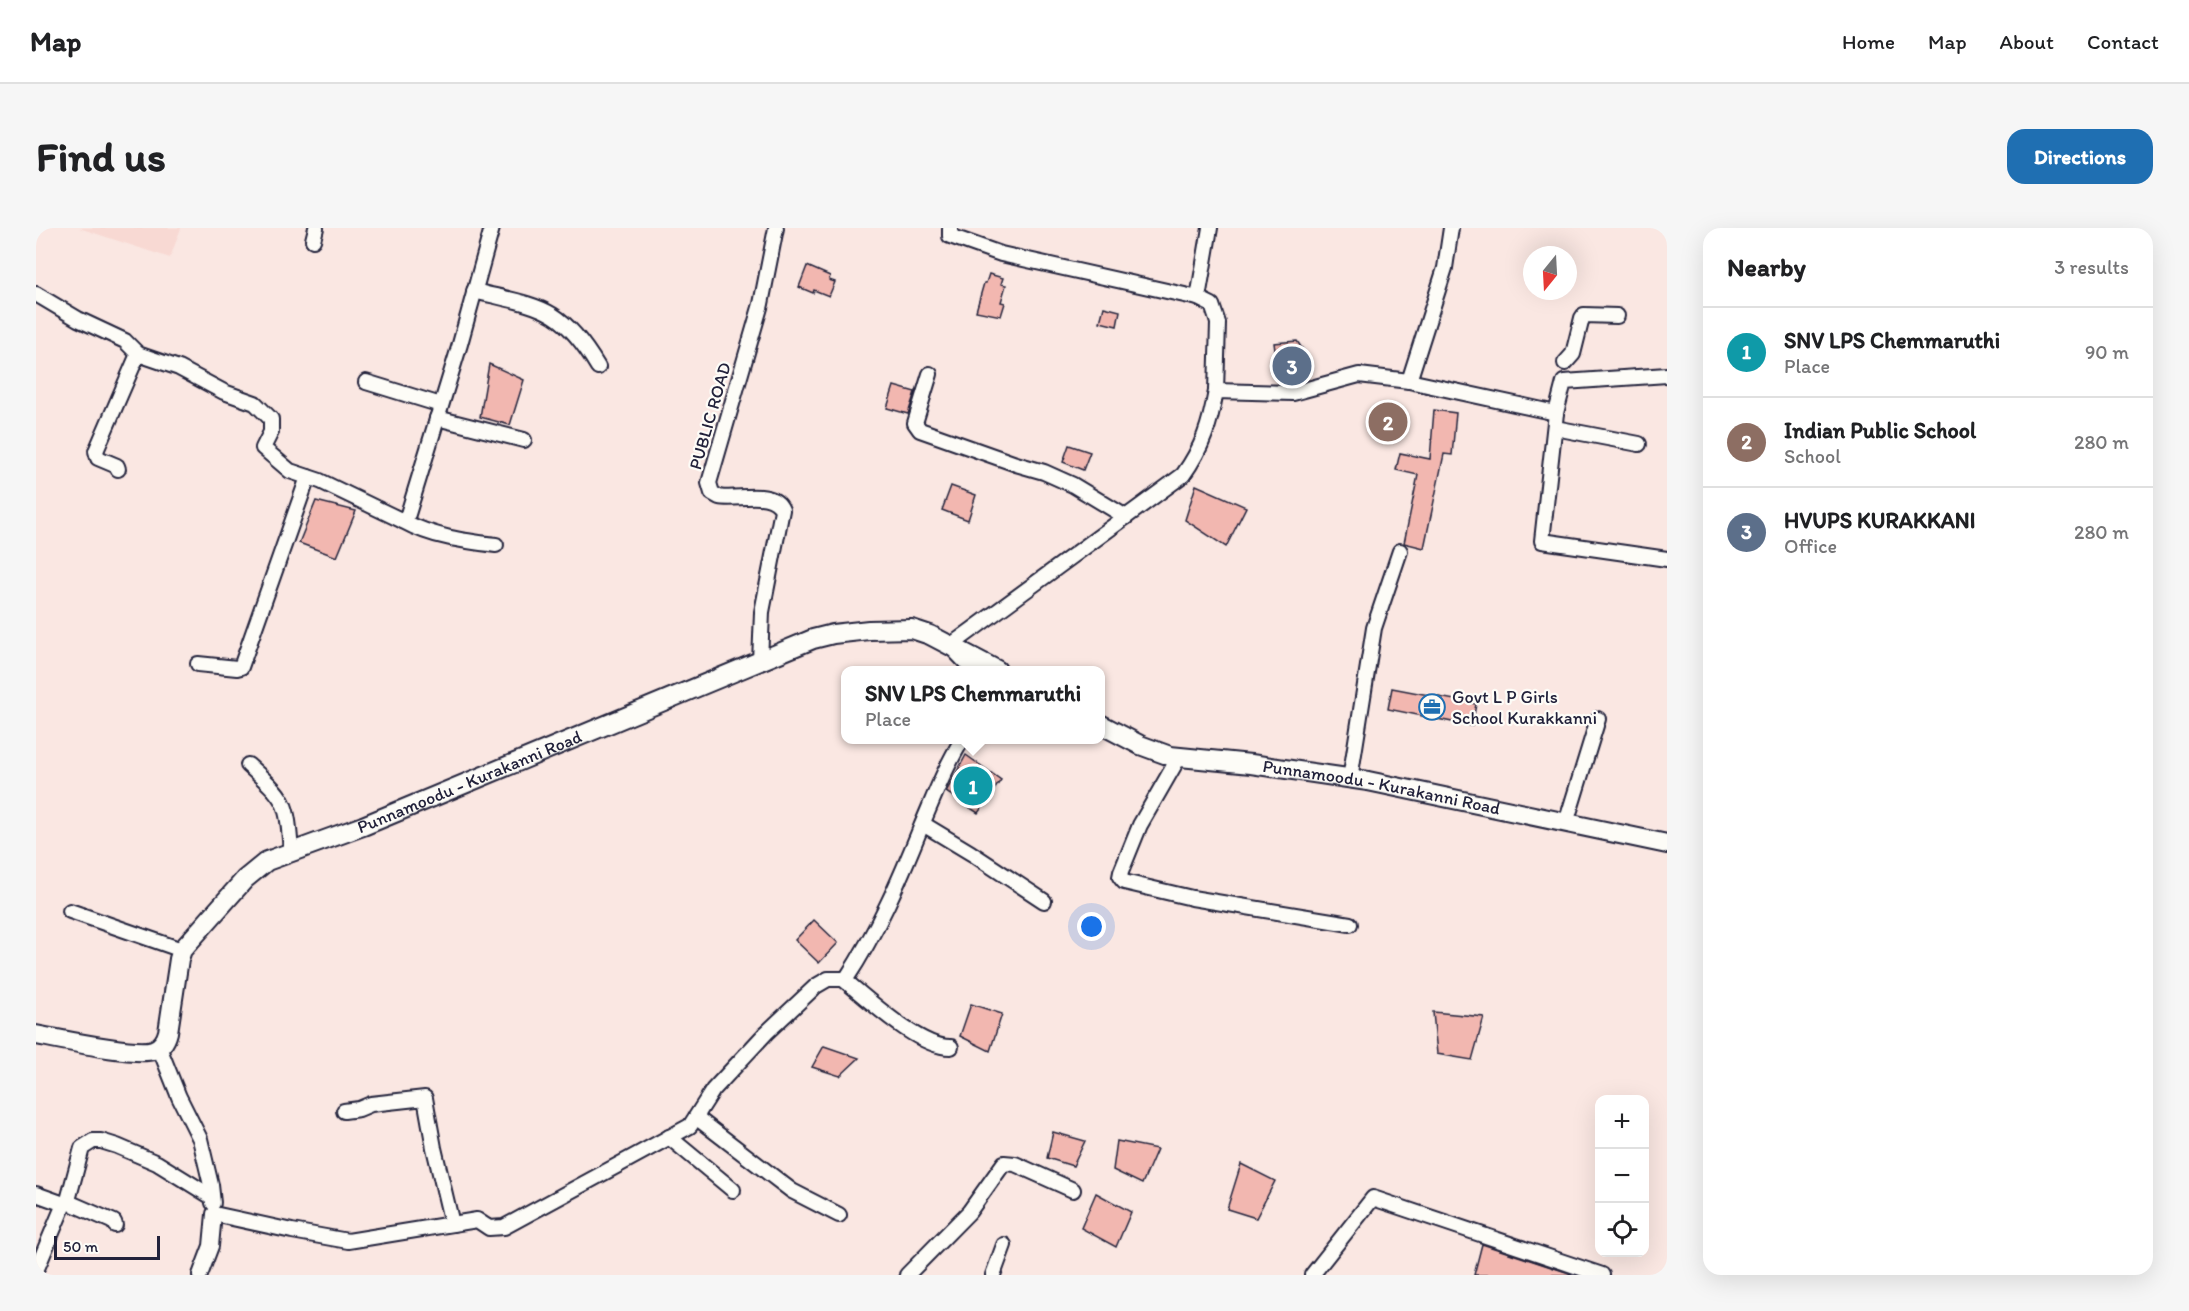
<!DOCTYPE html>
<html lang="en">
<head>
<meta charset="utf-8">
<style>
	:root { --surface:#fff; --page:#f6f6f6; --text:#202124; --muted:#757577; --line:#e0e0e0; --accent:#1f6fb2 }
	body { margin:0; font-family:Itim,sans-serif; background:var(--page); color:var(--text) }
	.controls { position:absolute; right:18px; bottom:18px; display:grid; overflow:hidden; border-radius:12px; box-shadow:0 6px 24px #0002 }
	.controls button { width:54px; height:54px; display:grid; place-items:center; padding:0; border:0; border-bottom:2px solid var(--line); background:var(--surface); color:var(--text); font:30px sans-serif }
	.compass { position:absolute; left:1487px; top:18px; width:54px; height:54px; border-radius:50%; background:var(--surface); box-shadow:0 6px 24px #0002; rotate:198deg }
	.scale { position:absolute; left:18px; bottom:15px; width:106px; box-sizing:border-box; padding-left:6px; border:3px solid #22223b; border-top:0; font-size:16px; line-height:21px; white-space:nowrap; color:#22223b; -webkit-text-stroke:4px #fdfcf7; paint-order:stroke }
	.you { position:absolute; left:1056px; top:699px; width:21px; height:21px; margin:-15px; border:4px solid #fff; border-radius:50%; background:#1a73e8; box-shadow:0 0 0 9px #1a73e833 }
	.badge { display:grid; place-items:center; width:39px; height:39px; border-radius:50%; background:var(--accent); color:#fff; font-size:20px; font-weight:700 }
	.pin { position:absolute; translate:-50% -50%; border:3px solid #fff; box-shadow:0 2px 6px #0006 }
	.popup { position:absolute; left:805px; top:438px; width:264px; height:78px; box-sizing:border-box; display:grid; place-content:center; border-radius:12px; background:var(--surface); filter:drop-shadow(0 2px 4px #0005); font-size:20px; white-space:nowrap; color:var(--muted) }
	.popup b { font-size:22px; color:var(--text) }
	.popup::after { content:''; position:absolute; left:50%; top:100%; margin-left:-12px; border:12px solid transparent; border-top-color:var(--surface) }
	.list { margin:0; padding:0; list-style:none }
	h2 { display:flex; justify-content:space-between; align-items:center; height:78px; margin:0; padding:0 24px; font-size:26px }
	h2 small { font-size:20px; font-weight:400; color:var(--muted) }
	.list li { display:grid; grid-template-columns:39px 1fr auto; gap:18px; align-items:center; box-sizing:border-box; height:90px; padding:0 24px; border-top:2px solid var(--line) }
	.list b { display:block; font-size:22px; white-space:nowrap }
	.list p { margin:0; font-size:20px; white-space:nowrap; color:var(--muted) }
	.list em { font-size:20px; font-style:normal; color:var(--muted) }
	.icon { flex:none; width:33px; height:33px; fill:none; stroke:currentColor; stroke-width:2; stroke-linecap:round; stroke-linejoin:round }
	.map { position:relative; flex:none; width:1631px; height:1047px; overflow:hidden; border-radius:18px }
	header { display:flex; align-items:center; gap:36px; box-sizing:border-box; height:84px; padding:0 30px; background:var(--surface); border-bottom:2px solid var(--line) }
	header strong { font-size:28px }
	nav { display:flex; gap:33px; margin-inline-start:auto; font-size:21px }
	.intro { display:flex; align-items:center; justify-content:space-between; box-sizing:border-box; height:144px; padding:0 36px }
	h1 { margin:0; font-size:42px }
	.button { padding:15px 27px; border-radius:18px; background:var(--accent); color:#fff; font-size:21px; font-weight:700 }
	main { display:flex; gap:36px; padding:0 36px }
	aside { flex:1; background:var(--surface); border-radius:18px; box-shadow:0 6px 24px #0002 }
	.map>svg:first-child { display:block }
	.built { fill:#f8d9d3 }
	.building { fill:#f2b7b0; stroke:#22223b; stroke-width:1.5 }
	.lines { fill:none; stroke-linecap:round; stroke-linejoin:round }
	.minor-casing { stroke:#22223b; stroke-width:18 }
	.major-casing { stroke:#22223b; stroke-width:22 }
	.minor { stroke:#fdfcf7; stroke-width:14 }
	.major { stroke:#fdfcf7; stroke-width:18 }
	.labels { text-anchor:middle; stroke-width:4.5; stroke-linejoin:round; paint-order:stroke }
	.street-label { font-size:18px; fill:#22223b; stroke:#fdfcf7 }
	.poi-label { font-size:18px; fill:#22223b; stroke:#fdfcf7; text-anchor:start }
</style>
</head>
<body>
<header>
<strong>Map</strong>
<nav><a>Home</a><a>Map</a><a>About</a><a>Contact</a></nav>
</header>
<div class="intro"><h1>Find us</h1><a class="button">Directions</a></div>
<main>
<div class="map">
<svg width="1631" height="1047" viewBox="0 0 1631 1047">
	<rect width="100%" height="100%" fill="#fae7e2"/>
	<filter id="ink" filterUnits="userSpaceOnUse"><feTurbulence type="fractalNoise" baseFrequency=".0167" numOctaves="2"/><feDisplacementMap in="SourceGraphic" scale="12" xChannelSelector="R" yChannelSelector="G"/><feConvolveMatrix kernelMatrix="1 2 1 2 8 2 1 2 1" color-interpolation-filters="sRGB"/></filter>
	<g filter="url(#ink)">
		<polygon class="built" points="43,0 145,0 134,30"/>
		<g class="building">
			<polygon points="771,38 794,48 793,52 799,54 793,68 778,62 777,65 763,59"/>
			<polygon points="953,46 967,50 965,56 970,57 965,74 969,75 965,88 940,83 948,55 950,55"/>
			<polygon points="1068,79 1084,83 1081,98 1064,94"/>
			<polygon points="1261,113 1273,131 1270,145 1243,151 1238,115"/>
			<polygon points="453,136 488,152 474,197 444,189"/>
			<polygon points="858,158 879,164 872,186 851,180"/>
			<polygon points="1398,182 1420,185 1416,227 1408,226 1388,320 1368,315 1382,247 1360,242 1364,225 1394,231"/>
			<polygon points="1033,217 1054,224 1047,242 1027,234"/>
			<polygon points="1160,257 1210,279 1190,319 1149,292"/>
			<polygon points="915,258 940,267 932,292 906,282"/>
			<polygon points="280,273 320,283 301,329 263,315"/>
			<polygon points="1356,460 1440,476 1436,498 1352,481"/>
			<polygon points="930,527 965,552 942,585 910,564"/>
			<polygon points="778,692 802,715 783,735 759,712"/>
			<polygon points="935,776 966,786 954,823 924,808"/>
			<polygon points="1397,784 1448,789 1436,832 1401,826"/>
			<polygon points="788,818 823,830 804,848 776,839"/>
			<polygon points="1017,904 1049,913 1037,938 1011,930"/>
			<polygon points="1081,913 1121,921 1106,956 1077,942"/>
			<polygon points="1205,936 1239,953 1220,990 1191,981"/>
			<polygon points="1060,965 1095,984 1080,1019 1045,1000"/>
			<polygon points="1446,1016 1536,1046 1536,1047 1438,1047"/>
		</g>
		<g class="lines">
			<g class="minor-casing">
				<g id="minor">
					<polyline points="914,0 914,8 965,26 1162,70 1176,77 1182,95 1180,163"/>
					<polyline points="277,12 280,0"/>
					<path d="M438,63C504,79 525,77 562,139"/>
					<polyline points="0,66 42,91 89,113 102,126 143,140 188,164 219,175 235,191 235,204 227,220 254,243 284,253 367,293 372,286 424,116 456,0"/>
					<polyline points="1162,70 1174,0"/>
					<polyline points="1529,135 1537,126 1546,90 1548,87 1581,88"/>
					<polyline points="894,146 879,195 884,202 980,236 1008,244 1037,257 1090,289"/>
					<polyline points="1373,153 1409,40 1415,0"/>
					<polyline points="330,154 405,177"/>
					<polyline points="1520,185 1528,154 1631,147"/>
					<polyline points="401,190 488,212"/>
					<polyline points="1519,200 1603,216"/>
					<polyline points="82,241 81,238 62,230 60,223 102,126"/>
					<path d="M367,293C396,309 428,313 460,317"/>
					<path d="M724,434L726,384L746,282C737,260 701,273 683,269L676,265L673,255L725,76L740,0"/>
					<polyline points="162,436 201,440 205,439 272,249"/>
					<path d="M937,442L914,418L1147,247C1167,219 1174,196 1180,163L1257,165L1323,147L1373,153L1520,185L1506,313L1631,331"/>
					<polyline points="1143,529 1104,597 1085,644 1084,649 1088,654 1156,670 1314,696"/>
					<path d="M212,537C251,572 251,572 255,624"/>
					<polyline points="1314,551 1338,400 1364,323"/>
					<polyline points="1530,595 1562,491"/>
					<polyline points="887,596 935,625 1008,673"/>
					<polyline points="34,683 146,722"/>
					<path d="M807,751C832,771 883,820 915,819"/>
					<polyline points="123,819 143,869 164,911 175,957 177,975"/>
					<polyline points="308,883 323,881 335,876 389,870 398,920 416,996"/>
					<polyline points="661,890 756,963 803,987"/>
					<polyline points="633,909 697,962"/>
					<polyline points="0,966 28,976"/>
					<polyline points="32,974 78,994 79,997"/>
					<polyline points="2,1038 28,976 31,976 46,920 57,913 65,913 81,918 121,935 176,969"/>
					<path d="M164,1047L175,1018L178,986L256,1003L312,1013L441,992L453,1000L468,999L654,898L677,862L730,805L780,758L792,751H810C841,704 864,651 885,599C898,569 909,539 926,512"/>
					<polyline points="871,1047 933,984 968,935 979,936 1037,962"/>
					<polyline points="957,1047 968,1017"/>
					<polyline points="1276,1047 1337,970 1566,1047"/>
				</g>
			</g>
			<g class="major-casing">
				<g id="major">
					<path id="s1" d="M1064,496L1104,517L1134,528L1215,536L1332,553L1631,616"/>
					<path id="s2" d="M0,807C23,811 99,828 117,822C126,819 130,812 132,804L143,731L146,722L209,651L231,633L327,598L777,411L797,406L833,402L876,401L894,407L961,442"/>
				</g>
			</g>
			<use href="#minor" class="minor"/>
			<use href="#major" class="major"/>
		</g>
	</g>
	<defs>
		<g id="office-ring" transform="scale(1.35)"><circle r="9.5" fill="#fdfcf7" stroke="#1f6fb2" stroke-width="1.5"/><path d="M-6-3h4V-5.5h4V-3h4V5H-6ZM-1-4.5V-3h2v-1.5ZM-6 0V1H6V0Z" fill="#1f6fb2"/></g>
	</defs>
	<g fill-rule="evenodd">
		<use href="#office-ring" x="1396" y="479"/>
	</g>
	<g class="labels">
		<g class="street-label">
			<text transform="translate(674 188) rotate(-74)" y="6">PUBLIC ROAD</text>
			<text dy="6" stroke="none"><textPath href="#s2" startOffset="567">Punnamoodu - Kurakanni Road</textPath></text>
			<text dy="6" stroke="none"><textPath href="#s1" startOffset="291">Punnamoodu - Kurakanni Road</textPath></text>
		</g>
		<g class="poi-label">
			<text x="1416" y="475">Govt L P Girls<tspan x="1416" dy="21">School Kurakkanni</tspan></text>
		</g>
	</g>
</svg>
<div class="controls">
<button>+</button>
<button>−</button>
<button><svg class="icon" aria-label="locate" viewBox="0 0 24 24"><circle cx="12" cy="12" r="6"/><path d="M12 2v4M12 18v4M2 12h4M18 12h4"/></svg></button>
</div>
<svg class="compass" viewBox="-18 -18 36 36"><path d="M0-13l5 13h-10z" fill="#e53935"/><path d="M0 13l5-13h-10z" fill="#757577"/></svg>
<div class="scale">50 m</div>
<div class="you"></div>
<div class="pin badge" style="left:937px;top:558px;background:#0f9aa8">1</div>
<div class="popup"><b>SNV LPS Chemmaruthi</b>Place</div>
<div class="pin badge" style="left:1352px;top:194px;background:#8d6e63">2</div>
<div class="pin badge" style="left:1256px;top:138px;background:#5c6f8a">3</div>
</div>
<aside>
<h2>Nearby<small>3 results</small></h2>
<ul class="list">
<li><span class="badge" style="background:#0f9aa8">1</span><div><b>SNV LPS Chemmaruthi</b><p>Place</p></div><em>90 m</em></li>
<li><span class="badge" style="background:#8d6e63">2</span><div><b>Indian Public School</b><p>School</p></div><em>280 m</em></li>
<li><span class="badge" style="background:#5c6f8a">3</span><div><b>HVUPS KURAKKANI</b><p>Office</p></div><em>280 m</em></li>
</ul>
</aside>
</main>
</body>
</html>
